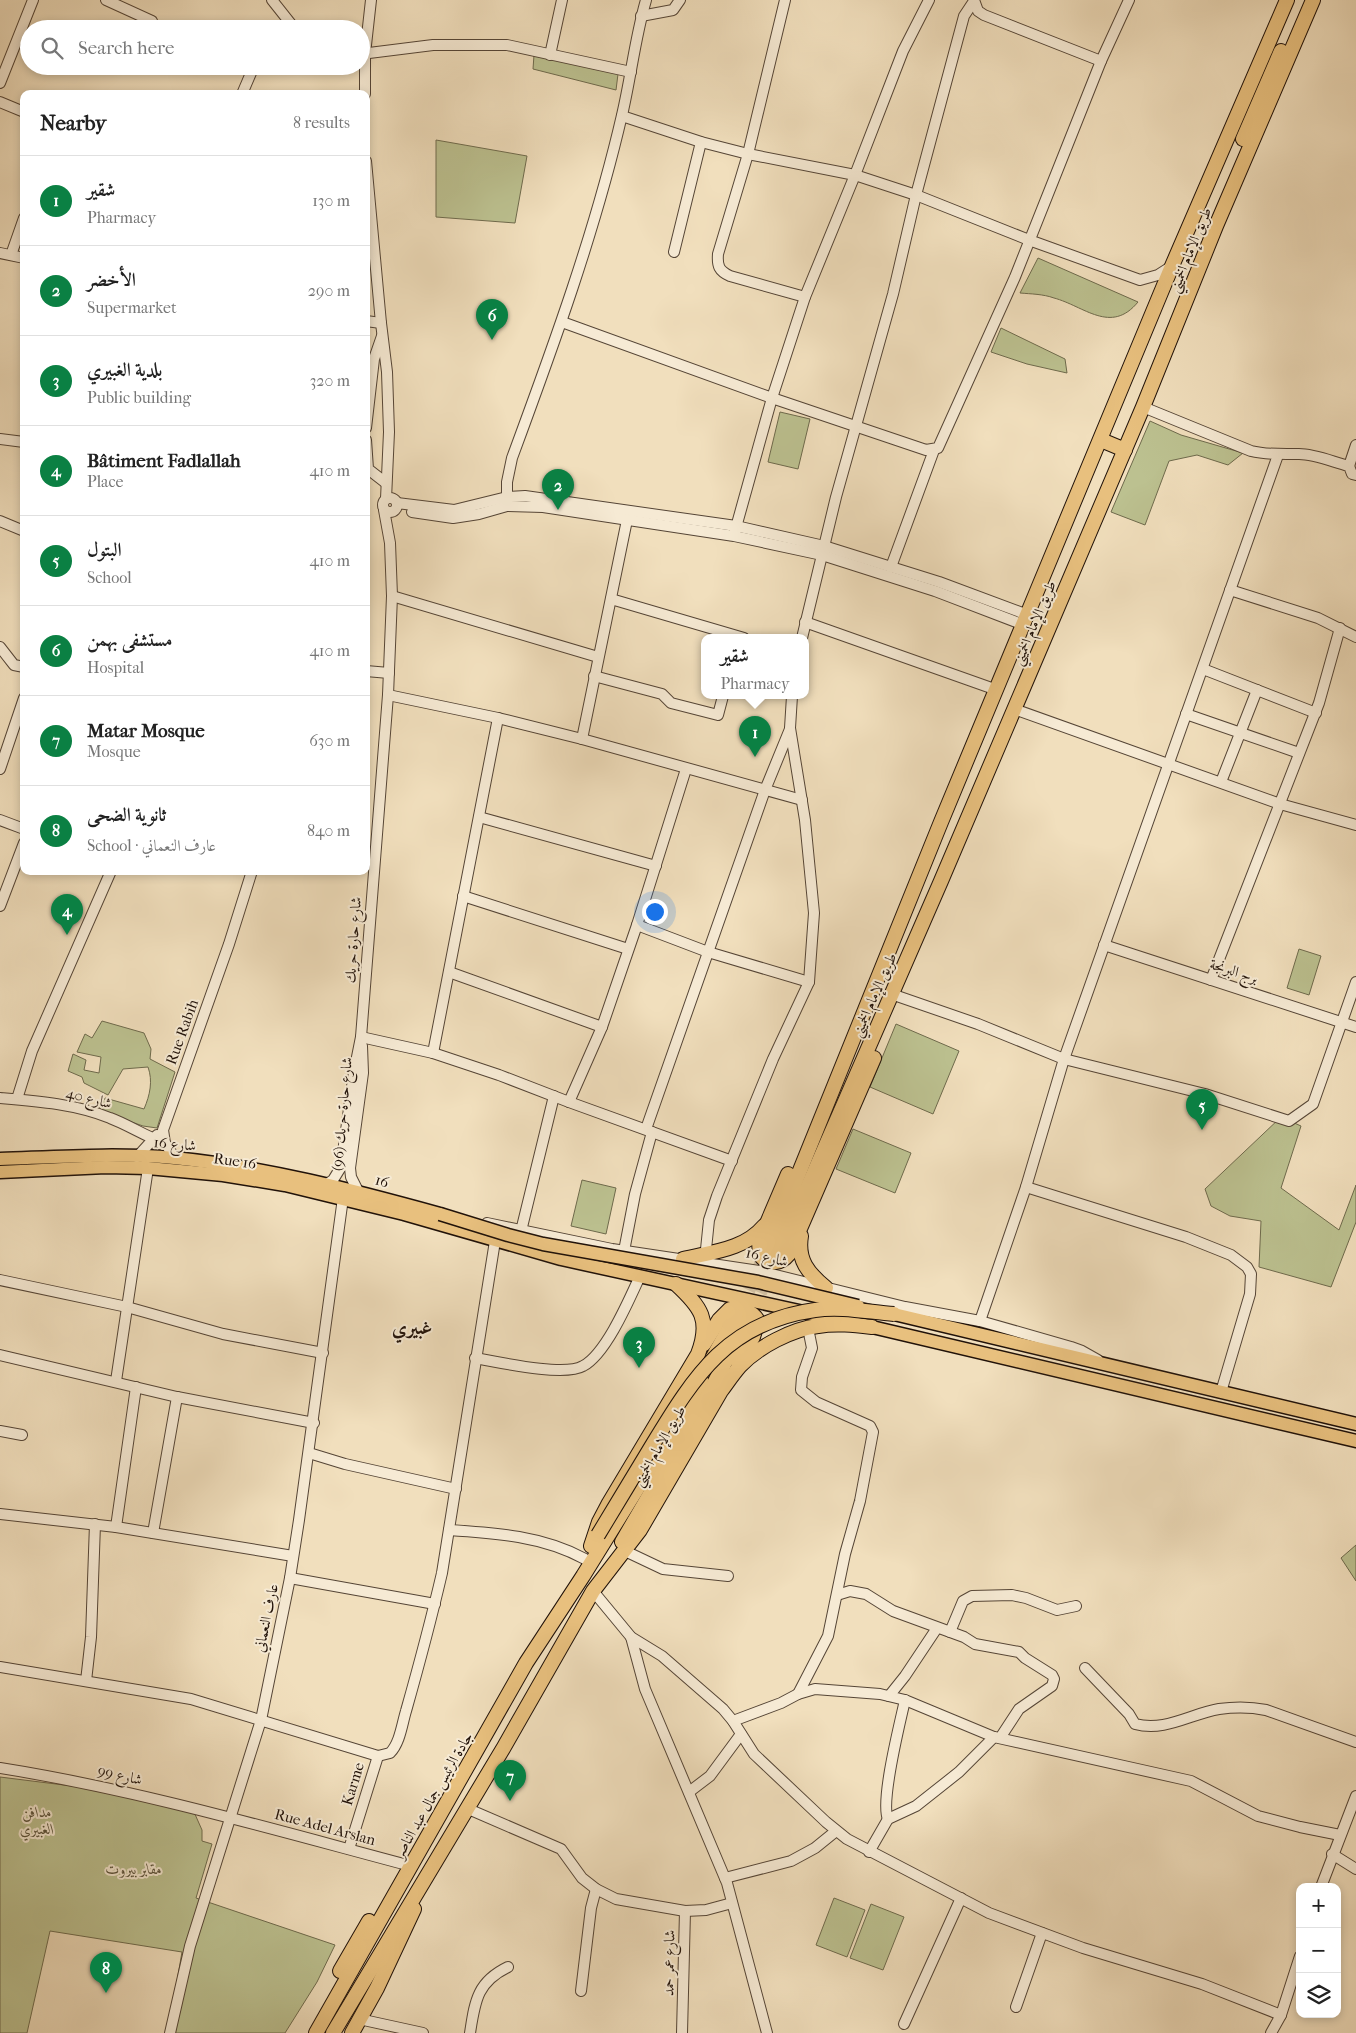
<!DOCTYPE html>
<html lang="en">
<head>
<meta charset="utf-8">
<style>
	:root { --surface:#fff; --page:#f2f2f2; --text:#222; --muted:#767676; --line:#e0e0e0; --accent:#0b8043 }
	body { margin:0; font-family:"IM FELL French Canon",Amiri,serif; background:var(--page); color:var(--text) }
	.controls { position:absolute; right:15px; bottom:15px; display:grid; overflow:hidden; border-radius:10px; box-shadow:0 2px 8px #0003 }
	.controls button { width:45px; height:45px; display:grid; place-items:center; padding:0; border:0; border-bottom:1px solid var(--line); background:var(--surface); color:var(--text); font:25px sans-serif }
	.you { position:absolute; left:654px; top:911px; width:18px; height:18px; margin:-12px; border:4px solid #fff; border-radius:50%; background:#1a73e8; box-shadow:0 0 0 8px #1a73e833 }
	.badge { display:grid; place-items:center; width:32px; height:32px; border-radius:50%; background:var(--accent); color:#fff; font-size:16px; font-weight:700 }
	.pin { position:absolute; translate:-50% -41px; filter:drop-shadow(0 1px 2px #0008) }
	.pin::after { content:''; position:absolute; top:26px; width:18px; height:15px; background:inherit; clip-path:polygon(0 0,100% 0,50% 100%) }
	.popup { position:absolute; left:701px; top:634px; width:108px; height:65px; box-sizing:border-box; display:grid; place-content:center; border-radius:10px; background:var(--surface); filter:drop-shadow(0 1px 4px #0005); font-size:16px; white-space:nowrap; color:var(--muted) }
	.popup b { font-size:19px; color:var(--text) }
	.popup::after { content:''; position:absolute; left:50%; top:100%; margin-left:-10px; border:10px solid transparent; border-top-color:var(--surface) }
	.list { margin:0; padding:0; list-style:none }
	h2 { display:flex; justify-content:space-between; align-items:center; height:65px; margin:0; padding:0 20px; font-size:21px }
	h2 small { font-size:16px; font-weight:400; color:var(--muted) }
	.list li { display:grid; grid-template-columns:32px 1fr auto; gap:15px; align-items:center; box-sizing:border-box; height:90px; padding:0 20px; border-top:1px solid var(--line) }
	.list b { display:block; font-size:19px; white-space:nowrap }
	.list p { margin:0; font-size:16px; white-space:nowrap; color:var(--muted) }
	.list em { font-size:16px; font-style:normal; color:var(--muted) }
	.icon { flex:none; width:28px; height:28px; fill:none; stroke:currentColor; stroke-width:2; stroke-linecap:round; stroke-linejoin:round }
	.map { position:relative; flex:none; width:1356px; height:2033px; overflow:hidden }
	.search { position:absolute; background:var(--surface); box-shadow:0 2px 8px #0003; left:20px; top:20px; width:350px; height:55px; display:flex; align-items:center; gap:12px; box-sizing:border-box; padding:0 18px; border-radius:28px; color:var(--muted); font-size:19px }
	.panel { position:absolute; background:var(--surface); box-shadow:0 2px 8px #0003; left:20px; top:90px; width:350px; height:785px; border-radius:10px }
	.map>svg:first-child { display:block }
	.green { fill:#bcc190; stroke:#6e6a4c }
	.lines { fill:none; stroke-linecap:round; stroke-linejoin:round }
	.highway-tunnel { stroke:#d2c0a2; stroke-width:14; stroke-dasharray:14 7; stroke-linecap:butt }
	.minor-casing { stroke:#554536; stroke-width:12 }
	.major-casing { stroke:#211209; stroke-width:15 }
	.highway-casing { stroke:#211209; stroke-width:16 }
	.minor { stroke:#f6ead4; stroke-width:10 }
	.major { stroke:#e8c07e; stroke-width:12 }
	.highway { stroke:#e8c07e; stroke-width:14 }
	.major-bridge-casing { stroke:#211209; stroke-width:15; stroke-linecap:butt }
	.highway-bridge-casing { stroke:#211209; stroke-width:16; stroke-linecap:butt }
	.major-bridge { stroke:#e8c07e; stroke-width:12 }
	.highway-bridge { stroke:#e8c07e; stroke-width:14 }
	.labels { text-anchor:middle; stroke-width:4; stroke-linejoin:round; paint-order:stroke }
	.street-label { font-size:15px; fill:#211209; stroke:#f6ead4 }
	.park-label { font-size:15px; font-style:italic; fill:#574f38; stroke:#f6ead4 }
	.district-label { font-size:20px; font-weight:bold; fill:#211209; stroke:#f6ead4 }
</style>
</head>
<body>
<div class="map">
<svg width="1356" height="2033" viewBox="0 0 1356 2033">
	<rect width="100%" height="100%" fill="#f1dfbd"/>
	<filter id="stains"><feTurbulence type="fractalNoise" baseFrequency=".004" numOctaves="4"/><feColorMatrix values="0 0 0 0 .2 0 0 0 0 .09 0 0 0 0 .02 0 0 0 .5 -.17"/></filter>
	<radialGradient id="worn" r=".72"><stop offset=".6" stop-color="#630" stop-opacity="0"/><stop offset="1" stop-color="#630" stop-opacity=".3"/></radialGradient>
	<g class="green">
		<polygon points="534,55 618,74 616,90 533,69"/>
		<polygon points="436,140 527,156 515,223 436,217"/>
		<path d="M1038,258L1138,302C1111,335 1084,306 1054,298C1043,294 1031,294 1020,293Z"/>
		<polygon points="1001,328 1065,359 1067,373 1027,364 991,352"/>
		<polygon points="780,412 810,419 798,469 768,462"/>
		<polygon points="1150,421 1181,435 1243,453 1228,465 1197,455 1169,461 1145,525 1111,512"/>
		<polygon points="1299,949 1321,956 1309,995 1287,988"/>
		<path d="M102,1021L144,1033L151,1049L150,1059L175,1072L157,1128L143,1126L98,1110L105,1098L144,1109C150,1095 153,1081 148,1067L123,1069L108,1095L84,1083L82,1077L68,1071L73,1054L86,1060L84,1070L99,1073L101,1057L77,1052L85,1034L92,1038Z"/>
		<polygon points="896,1024 959,1051 933,1114 870,1087"/>
		<polygon points="1281,1117 1301,1126 1281,1188 1339,1230 1356,1185 1356,1222 1331,1287 1259,1267 1261,1221 1230,1216 1211,1206 1205,1189"/>
		<polygon points="853,1129 911,1153 895,1193 836,1169"/>
		<polygon points="582,1180 616,1188 606,1234 571,1226"/>
		<polygon points="1356,1545 1356,1581 1341,1558"/>
		<polygon points="0,1777 80,1787 194,1812 202,1830 202,1841 212,1844 196,1898 335,1945 317,1982 285,2033 168,2033 182,1952 50,1931 27,2033 0,2033"/>
		<polygon points="834,1898 865,1910 847,1957 816,1945"/>
		<polygon points="871,1904 904,1917 883,1970 850,1958"/>
	</g>
	<g class="lines">
		<g class="highway-tunnel">
			<polyline points="739,1309 767,1252"/>
			<polyline points="751,1312 769,1273"/>
		</g>
		<g class="minor-casing">
			<g id="minor">
				<polyline points="106,0 152,21"/>
				<polyline points="272,0 295,29"/>
				<path d="M785,0L748,154L718,254C717,266 719,271 730,276L805,297"/>
				<polyline points="974,0 978,11 984,15 1101,61"/>
				<polyline points="641,16 673,10 680,0"/>
				<polyline points="361,54 433,45 507,45 631,72"/>
				<polyline points="550,55 562,0"/>
				<polyline points="0,83 33,0"/>
				<polyline points="242,94 254,66"/>
				<polyline points="365,94 365,54 371,0"/>
				<polyline points="0,102 24,112"/>
				<polyline points="622,116 701,142 748,154 855,175 916,195 1029,240 1140,280 1158,275 1172,266"/>
				<polyline points="366,161 381,323 387,372 389,432 386,499"/>
				<polyline points="674,252 701,142"/>
				<polyline points="0,253 24,258"/>
				<polyline points="11,255 24,218"/>
				<polyline points="366,321 381,323"/>
				<polyline points="562,322 772,398 926,450 938,448 1015,277 1101,61 1129,0"/>
				<path d="M1143,407L1251,451C1267,455 1282,454 1299,454C1315,454 1333,462 1349,466L1352,474L1356,475"/>
				<polyline points="366,428 374,359 382,336"/>
				<polyline points="0,439 24,442"/>
				<polyline points="366,440 368,469 386,483"/>
				<polyline points="1349,466 1356,445"/>
				<circle cx="390" cy="505" r="7"/>
				<polyline points="397,503 454,510 507,497 525,496 736,526 824,546 939,582 1028,615"/>
				<path d="M507,503V482L512,458C553,347 595,232 622,115C631,77 635,38 646,0"/>
				<polyline points="412,512 453,518 479,514 507,506 543,507 734,536 822,555 935,591 1024,625"/>
				<polyline points="0,521 24,531"/>
				<polyline points="735,531 772,398 805,297 855,175 903,51 929,0"/>
				<polyline points="891,567 934,450"/>
				<polyline points="1230,590 1318,618 1356,637"/>
				<polyline points="392,596 598,657"/>
				<polyline points="611,599 744,638"/>
				<polyline points="805,622 997,690"/>
				<polyline points="802,638 836,497 893,294 916,195 964,16 974,1"/>
				<polyline points="0,647 14,665 24,667"/>
				<polyline points="1203,669 1316,713"/>
				<polyline points="366,671 389,673"/>
				<polyline points="594,676 662,694 671,703 718,715 723,696"/>
				<polyline points="388,695 498,718 582,739 802,800"/>
				<polyline points="1014,709 1280,804 1356,825"/>
				<polyline points="1186,714 1299,753"/>
				<polyline points="582,739 627,520"/>
				<polyline points="0,769 24,698"/>
				<polyline points="1221,782 1257,690"/>
				<polyline points="479,817 656,866"/>
				<polyline points="0,820 24,829"/>
				<polyline points="463,896 628,949"/>
				<polyline points="0,906 24,843"/>
				<polyline points="637,925 708,952 809,982"/>
				<polyline points="1104,945 1356,1027"/>
				<polyline points="449,972 602,1027"/>
				<polyline points="1211,980 1319,703 1340,628"/>
				<polyline points="897,996 978,1024 1064,1059 1205,1094 1289,1121 1313,1104 1356,982"/>
				<polyline points="361,1037 433,1053 499,1075 569,1102 732,1161"/>
				<polyline points="433,1053 498,718"/>
				<path d="M0,1098C36,1101 76,1104 110,1118C129,1125 146,1137 165,1143"/>
				<polyline points="17,1099 32,1051 111,871"/>
				<polyline points="569,1102 602,1027 637,925 686,769"/>
				<polyline points="646,1129 765,790 790,729"/>
				<polyline points="137,1157 157,1135"/>
				<polyline points="175,1158 165,1143 163,1130 229,944 252,871"/>
				<polyline points="327,1184 333,1180 341,1167 354,1072 361,1037 388,695 392,596 390,543 384,510"/>
				<polyline points="1026,1187 1186,1237 1231,1255 1247,1267 1251,1274 1250,1294 1221,1392"/>
				<polyline points="358,1191 351,1177 350,1168 363,1073 362,1046"/>
				<polyline points="487,1223 612,1249 759,1271 905,1307 980,1321 1071,1347 1082,1351 1098,1360"/>
				<polyline points="521,1231 554,1096"/>
				<polyline points="624,1251 635,1194 652,1132"/>
				<polyline points="705,1259 709,1220 717,1196 773,1059 809,982 814,913 805,820 790,728 792,696"/>
				<polyline points="0,1280 127,1307 223,1334 323,1353"/>
				<polyline points="980,1321 1026,1187 1064,1059 1278,455"/>
				<polyline points="0,1355 177,1397 314,1423"/>
				<path d="M475,1358C498,1362 564,1377 583,1366C606,1354 629,1300 640,1276"/>
				<polyline points="116,1381 148,1168"/>
				<polyline points="0,1431 22,1435"/>
				<polyline points="309,1453 345,1464 456,1489"/>
				<polyline points="0,1514 116,1527 293,1556"/>
				<polyline points="116,1527 136,1387"/>
				<path d="M449,1530C496,1533 543,1536 585,1559"/>
				<polyline points="153,1533 177,1397"/>
				<polyline points="625,1551 663,1569 728,1576"/>
				<polyline points="290,1578 435,1604"/>
				<polyline points="593,1591 631,1637 662,1656 723,1709 733,1721 754,1754 826,1822 847,1839 989,1913 1083,1948 1202,1984 1281,2015"/>
				<polyline points="837,1595 850,1591 866,1594 893,1611 964,1637 975,1644 1019,1652 1025,1658 1052,1675 1054,1679 1052,1686 1019,1709 1000,1738"/>
				<polyline points="950,1632 963,1601 972,1596 1012,1595 1026,1598 1057,1610 1076,1606"/>
				<polyline points="631,1637 645,1689 727,1883 767,2033"/>
				<path d="M0,1667L191,1699L378,1756L390,1753C400,1743 402,1724 406,1711C419,1665 431,1620 442,1573L495,1241"/>
				<path d="M1085,1668L1129,1714L1135,1724C1165,1732 1190,1714 1219,1709C1234,1707 1251,1707 1266,1710L1356,1742"/>
				<polyline points="86,1681 91,1637 95,1524"/>
				<polyline points="798,1694 828,1636 845,1554 860,1501 873,1432 870,1426 816,1402 801,1390 802,1377 812,1348 808,1328"/>
				<polyline points="889,1696 905,1676 937,1628"/>
				<polyline points="733,1721 781,1703 798,1694 815,1689 880,1694 905,1700 994,1737 1191,1781 1258,1816 1300,1827 1340,1835"/>
				<path d="M0,1768C139,1790 275,1830 411,1866"/>
				<polyline points="689,1792 710,1776 741,1734"/>
				<polyline points="466,1808 561,1849 582,1878 596,1889 616,1899 685,1911 706,1910 732,1903"/>
				<path d="M888,1819C880,1801 900,1723 905,1700"/>
				<polyline points="349,1849 378,1756"/>
				<polyline points="869,1852 888,1819 916,1806 935,1791 959,1772 994,1737"/>
				<polyline points="1332,1854 1356,1869"/>
				<polyline points="725,1878 791,1861 815,1848 836,1831"/>
				<polyline points="1321,1887 1356,1796"/>
				<polyline points="581,1991 591,1908 596,1889"/>
				<polyline points="1016,2007 1042,1933"/>
				<polyline points="359,2019 423,2033"/>
				<polyline points="904,2024 961,1898"/>
				<polyline points="170,2033 190,1946 261,1720 290,1578 299,1520 343,1198"/>
				<path d="M470,2033C475,2001 477,1982 508,1967"/>
				<polyline points="682,2033 685,1911"/>
				<polyline points="1271,2033 1281,2015 1300,1956"/>
			</g>
		</g>
		<g class="major-casing">
			<g id="major">
				<path d="M0,1159C58,1157 116,1153 174,1158C265,1167 353,1190 440,1214"/>
				<polyline points="0,1172 106,1167 148,1168 223,1175 285,1185 404,1214 561,1259 872,1327 1356,1441"/>
				<polyline points="894,1314 1356,1424"/>
			</g>
		</g>
		<g class="highway-casing">
			<g id="highway">
				<polyline points="1243,139 1281,51"/>
				<polyline points="1101,440 1125,450"/>
				<path d="M788,1174L759,1242L760,1255C768,1266 781,1264 789,1254L874,1058"/>
				<path d="M801,1236C797,1260 808,1273 826,1288"/>
				<polyline points="767,1252 941,822 1172,266 1287,0"/>
				<polyline points="778,1255 941,881 1143,407 1216,226 1313,0"/>
				<path d="M683,1259C711,1252 744,1250 764,1226"/>
				<path d="M704,1344L719,1320L730,1309C740,1307 753,1311 758,1321L753,1337L738,1363"/>
				<polyline points="712,1359 736,1316"/>
				<polyline points="622,1542 709,1393 746,1322"/>
				<path d="M591,1546L599,1522L609,1503L698,1354C711,1320 701,1307 676,1284"/>
				<polyline points="340,1971 369,1921"/>
				<polyline points="316,2033 526,1663 583,1576 671,1434 701,1380"/>
				<path d="M333,2033L504,1747L593,1591L640,1530L721,1391C727,1383 733,1374 740,1366C758,1347 792,1329 818,1326C836,1323 854,1325 872,1327"/>
				<polyline points="352,2033 377,1988 414,1909"/>
			</g>
		</g>
		<use href="#minor" class="minor"/>
		<use href="#major" class="major"/>
		<use href="#highway" class="highway"/>
		<g class="major-bridge-casing">
			<polyline id="major-bridge" points="440,1214 508,1235 543,1244 758,1282 858,1306"/>
		</g>
		<g class="highway-bridge-casing">
			<path id="highway-bridge" d="M598,1535C616,1505 635,1474 653,1444C695,1375 728,1322 815,1310C841,1306 868,1312 894,1314"/>
		</g>
		<use href="#major-bridge" class="major-bridge"/>
		<use href="#highway-bridge" class="highway-bridge"/>
	</g>
	<g class="labels">
		<g class="street-label">
			<text transform="translate(1190 250) rotate(-68)" y="5">طريق الإمام الخميني</text>
			<text transform="translate(1034 623) rotate(-67)" y="5">طريق الإمام الخميني</text>
			<text transform="translate(353 940) rotate(-86)" y="5">شارع حارة حريك</text>
			<text transform="translate(1234 971) rotate(18)" y="5">برج البرنجة</text>
			<text transform="translate(874 995) rotate(-66)" y="5">طريق الإمام الخميني</text>
			<text transform="translate(182 1032) rotate(-70)" y="5">Rue Rabih</text>
			<text transform="translate(89 1098) rotate(14)" y="5">شارع 40</text>
			<text transform="translate(342 1114) rotate(-85)" y="5">شارع حارة حريك (96)</text>
			<text transform="translate(175 1144) rotate(5)" y="5">شارع 16</text>
			<text transform="translate(235 1161) rotate(8)" y="5">Rue 16</text>
			<text transform="translate(382 1181) rotate(16)" y="5">16</text>
			<text transform="translate(767 1257) rotate(13)" y="5">شارع 16</text>
			<text transform="translate(659 1446) rotate(-60)" y="5">طريق الإمام الخميني</text>
			<text transform="translate(266 1618) rotate(-78)" y="5">عارف النعماني</text>
			<text transform="translate(120 1775) rotate(13)" y="5">شارع 99</text>
			<text transform="translate(353 1784) rotate(-73)" y="5">Karme</text>
			<text transform="translate(433 1795) rotate(-60)" y="5">جادة الرئيس جمال عبد الناصر</text>
			<text transform="translate(325 1827) rotate(15)" y="5">Rue Adel Arslan</text>
			<text transform="translate(669 1963) rotate(-89)" y="5">شارع عمر حمد</text>
		</g>
		<g class="park-label">
			<text x="37" y="1817">مدافن<tspan x="37" dy="17">الغبيري</tspan></text>
			<text x="134" y="1874">مقابر بيروت</text>
		</g>
		<g class="district-label">
			<text x="412" y="1334">غبيري</text>
		</g>
	</g>
	<rect width="100%" height="100%" filter="url(#stains)"/>
	<rect width="100%" height="100%" fill="url(#worn)"/>
</svg>
<div class="controls">
<button>+</button>
<button>−</button>
<button><svg class="icon" aria-label="layers" viewBox="0 0 24 24"><path d="M12 4l9 5-9 5-9-5zM3 14l9 5 9-5"/></svg></button>
</div>
<div class="you"></div>
<div class="pin badge" style="left:755px;top:757px">1</div>
<div class="popup"><b>شقير</b>Pharmacy</div>
<div class="pin badge" style="left:558px;top:510px">2</div>
<div class="pin badge" style="left:639px;top:1368px">3</div>
<div class="pin badge" style="left:67px;top:935px">4</div>
<div class="pin badge" style="left:1202px;top:1130px">5</div>
<div class="pin badge" style="left:492px;top:340px">6</div>
<div class="pin badge" style="left:510px;top:1801px">7</div>
<div class="pin badge" style="left:106px;top:1993px">8</div>
<div class="search"><svg class="icon" aria-label="search" viewBox="0 0 24 24"><circle cx="10" cy="10" r="6"/><path d="M15 15l6 6"/></svg>Search here</div>
<section class="panel">
<h2>Nearby<small>8 results</small></h2>
<ul class="list">
<li><span class="badge">1</span><div><b>شقير</b><p>Pharmacy</p></div><em>130 m</em></li>
<li><span class="badge">2</span><div><b>الأخضر</b><p>Supermarket</p></div><em>290 m</em></li>
<li><span class="badge">3</span><div><b>بلدية الغبيري</b><p>Public building</p></div><em>320 m</em></li>
<li><span class="badge">4</span><div><b>Bâtiment Fadlallah</b><p>Place</p></div><em>410 m</em></li>
<li><span class="badge">5</span><div><b>البتول</b><p>School</p></div><em>410 m</em></li>
<li><span class="badge">6</span><div><b>مستشفى بهمن</b><p>Hospital</p></div><em>410 m</em></li>
<li><span class="badge">7</span><div><b>Matar Mosque</b><p>Mosque</p></div><em>630 m</em></li>
<li><span class="badge">8</span><div><b>ثانوية الضحى</b><p>School · عارف النعماني</p></div><em>840 m</em></li>
</ul>
</section>
</div>
</body>
</html>
